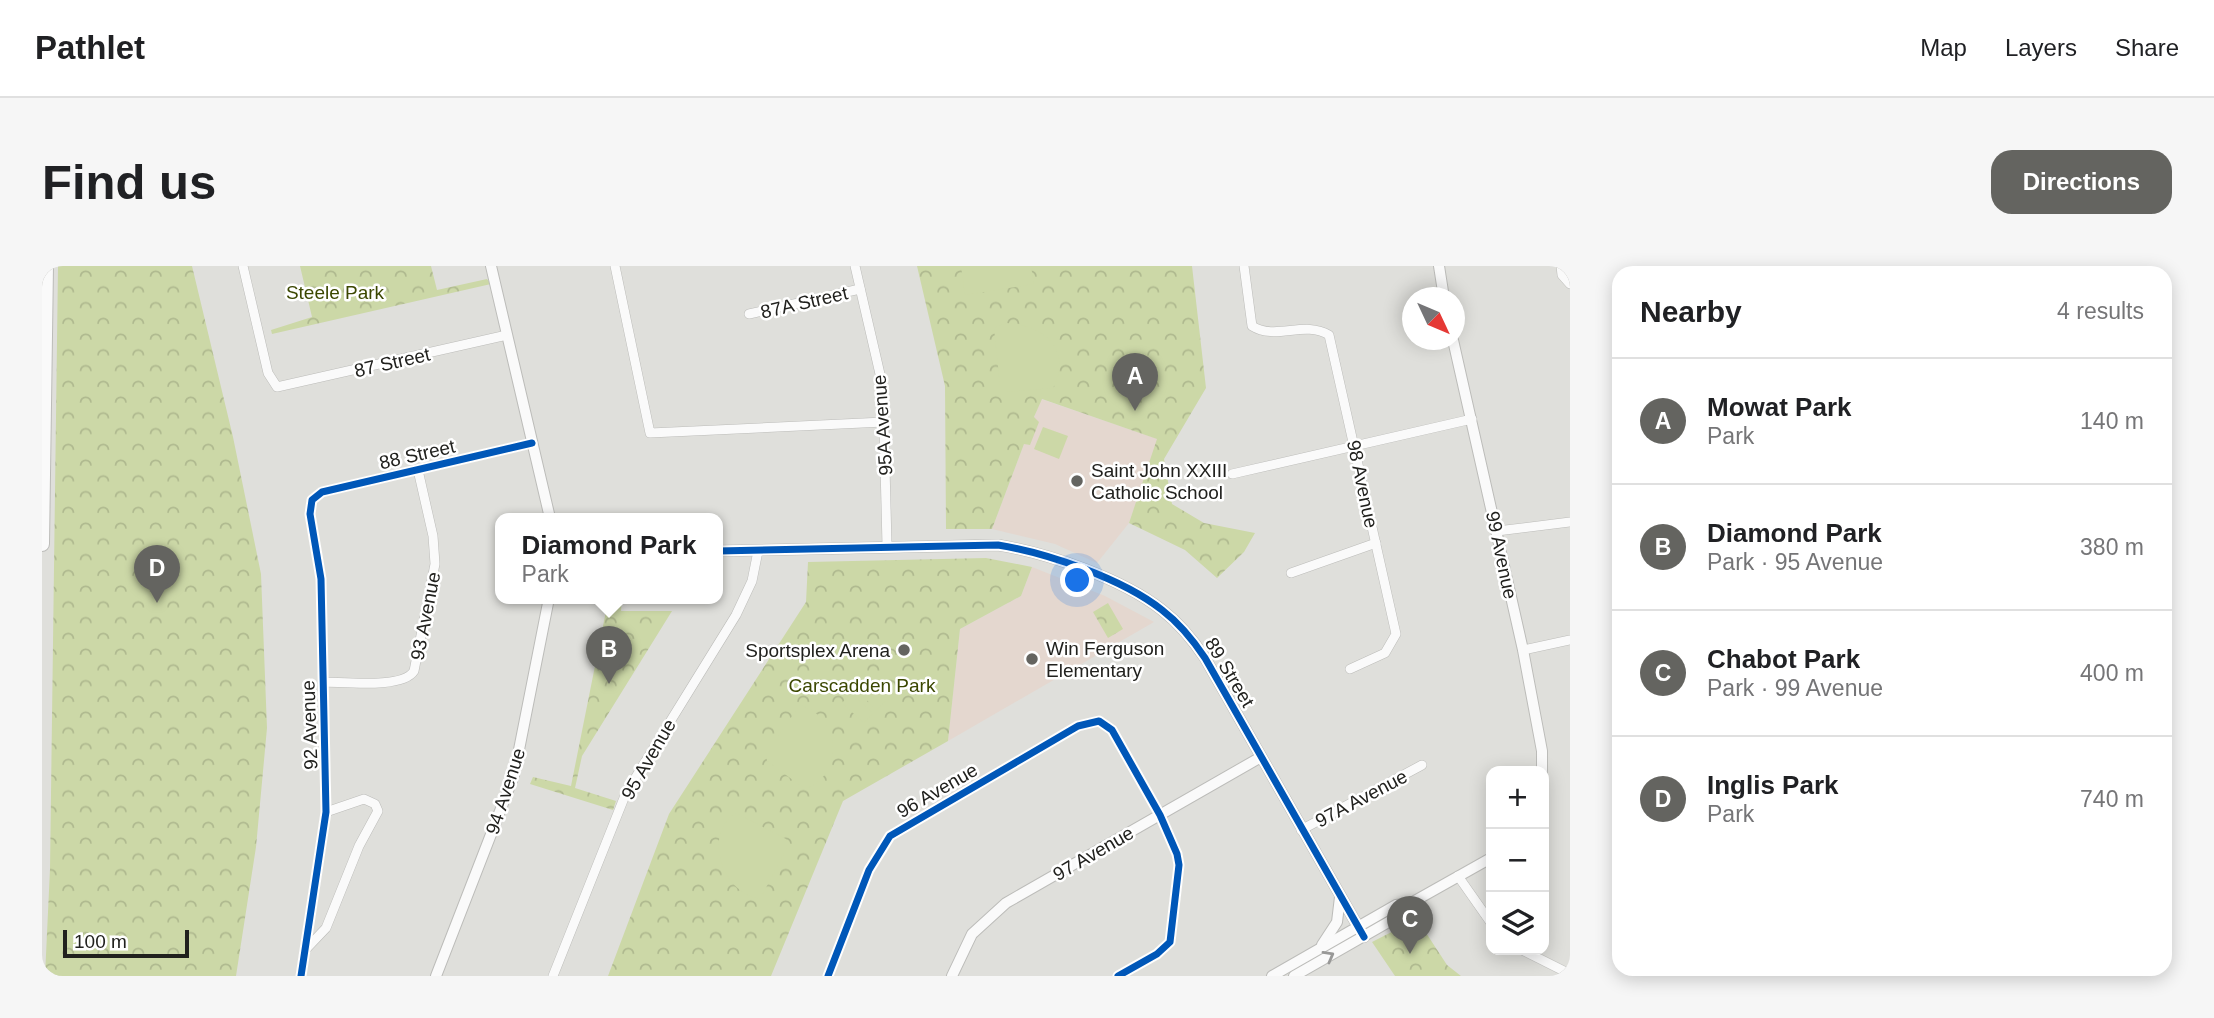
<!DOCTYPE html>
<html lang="en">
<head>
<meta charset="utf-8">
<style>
	:root { --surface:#fff; --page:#f6f6f6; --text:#202124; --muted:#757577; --line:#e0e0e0; --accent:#646460 }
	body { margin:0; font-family:Helvetica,sans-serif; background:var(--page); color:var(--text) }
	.controls { position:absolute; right:21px; bottom:21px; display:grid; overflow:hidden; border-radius:14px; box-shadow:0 4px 18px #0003 }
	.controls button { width:63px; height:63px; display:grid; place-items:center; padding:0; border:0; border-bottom:2px solid var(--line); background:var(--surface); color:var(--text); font:35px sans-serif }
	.compass { position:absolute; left:1360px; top:21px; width:63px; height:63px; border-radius:50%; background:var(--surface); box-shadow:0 4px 18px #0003; rotate:134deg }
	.scale { position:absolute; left:21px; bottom:18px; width:126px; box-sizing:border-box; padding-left:7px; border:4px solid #21211e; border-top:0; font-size:19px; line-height:24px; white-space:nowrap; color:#21211e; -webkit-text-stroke:5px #fff; paint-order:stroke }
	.you { position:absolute; left:1036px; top:315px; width:24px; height:24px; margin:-18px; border:5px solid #fff; border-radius:50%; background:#1a73e8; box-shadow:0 0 0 10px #1a73e833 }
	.badge { display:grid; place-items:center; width:46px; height:46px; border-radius:50%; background:var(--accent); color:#fff; font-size:23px; font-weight:700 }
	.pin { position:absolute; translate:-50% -58px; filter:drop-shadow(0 2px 4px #0008) }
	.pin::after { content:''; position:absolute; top:37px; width:24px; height:21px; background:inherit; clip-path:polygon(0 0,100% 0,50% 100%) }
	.popup { position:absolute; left:453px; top:247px; width:228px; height:91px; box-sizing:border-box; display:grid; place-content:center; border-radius:14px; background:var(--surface); filter:drop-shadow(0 2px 5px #0005); font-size:23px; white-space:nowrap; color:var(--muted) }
	.popup b { font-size:26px; color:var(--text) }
	.popup::after { content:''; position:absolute; left:50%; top:100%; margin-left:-14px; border:14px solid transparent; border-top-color:var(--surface) }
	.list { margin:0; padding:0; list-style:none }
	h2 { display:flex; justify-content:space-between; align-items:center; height:91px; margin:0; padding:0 28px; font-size:30px }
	h2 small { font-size:23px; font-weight:400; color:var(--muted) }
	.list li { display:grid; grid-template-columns:46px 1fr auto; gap:21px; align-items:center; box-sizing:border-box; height:126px; padding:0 28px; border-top:2px solid var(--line) }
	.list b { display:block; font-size:26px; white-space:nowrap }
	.list p { margin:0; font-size:23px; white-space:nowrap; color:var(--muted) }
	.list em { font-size:23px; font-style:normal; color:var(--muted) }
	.icon { flex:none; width:38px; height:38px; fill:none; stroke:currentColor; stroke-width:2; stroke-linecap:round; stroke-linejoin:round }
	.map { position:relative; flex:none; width:1528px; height:710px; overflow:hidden; border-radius:21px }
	header { display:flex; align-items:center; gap:42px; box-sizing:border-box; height:98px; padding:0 35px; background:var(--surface); border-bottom:2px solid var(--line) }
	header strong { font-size:33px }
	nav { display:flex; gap:38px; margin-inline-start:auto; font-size:24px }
	.intro { display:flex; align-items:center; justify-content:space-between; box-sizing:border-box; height:168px; padding:0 42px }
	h1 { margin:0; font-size:49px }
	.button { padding:18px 32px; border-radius:21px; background:var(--accent); color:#fff; font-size:24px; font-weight:700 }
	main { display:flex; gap:42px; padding:0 42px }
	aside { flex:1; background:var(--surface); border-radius:21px; box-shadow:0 4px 18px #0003 }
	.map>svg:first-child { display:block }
	.education { fill:#e4d7cf }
	.park { fill:url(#park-crowns) }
	.pitch { fill:#ccd8a7 }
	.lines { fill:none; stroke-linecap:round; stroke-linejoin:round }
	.minor-casing { stroke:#bcbcb9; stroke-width:10 }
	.tertiary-casing { stroke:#bcbcb9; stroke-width:12 }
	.primary-casing { stroke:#bcbcb9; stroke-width:16 }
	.minor { stroke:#fafafa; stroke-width:9 }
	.tertiary { stroke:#fafafa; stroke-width:10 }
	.primary { stroke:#fafafa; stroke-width:14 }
	.cycleway-casing { stroke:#fff; stroke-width:11 }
	.cycleway { stroke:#0057b8; stroke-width:7 }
	.oneway { stroke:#989897 }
	.poi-dot { fill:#646460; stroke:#fff; stroke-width:2.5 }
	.labels { text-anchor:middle; stroke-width:5; stroke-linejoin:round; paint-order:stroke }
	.park-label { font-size:19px; fill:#3b4700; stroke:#fff }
	.street-label { font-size:19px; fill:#21211e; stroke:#fff }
	.poi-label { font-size:19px; fill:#21211e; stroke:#fff; text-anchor:start }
</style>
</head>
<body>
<header>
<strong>Pathlet</strong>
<nav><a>Map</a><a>Layers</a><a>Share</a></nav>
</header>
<div class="intro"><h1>Find us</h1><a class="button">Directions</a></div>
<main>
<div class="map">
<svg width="1528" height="710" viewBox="0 0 1528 710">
	<defs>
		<pattern id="park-crowns" width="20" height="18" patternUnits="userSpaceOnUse" patternTransform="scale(1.75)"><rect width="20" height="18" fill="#ccd8a7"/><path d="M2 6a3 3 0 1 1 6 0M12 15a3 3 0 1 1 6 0" fill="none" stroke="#afb98f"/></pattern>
	</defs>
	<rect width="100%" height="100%" fill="#dfdfdb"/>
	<g class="education">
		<polygon points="999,133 1116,173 1087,257 1055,297 1013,278 950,263"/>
		<polygon points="990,301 1063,330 1112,356 906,475 918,363 979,330"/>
	</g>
	<g class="park">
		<polygon points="16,0 150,0 191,171 219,308 225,462 214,581 194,710 3,710 8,603"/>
		<polygon points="258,0 389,0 395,24 445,13 449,18 230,68 229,64 270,51"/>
		<polygon points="875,0 1150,0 1164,122 1122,193 1130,238 1162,257 1213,267 1202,286 1175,312 1143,284 1087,257 1115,173 1000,133 992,151 997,156 988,179 982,178 950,263 904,263 903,120"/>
		<polygon points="944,292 990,301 979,330 918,363 906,475 801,535 729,710 566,710 627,548 764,336 766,296"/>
		<polygon points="572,332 580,332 579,345 630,345 540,490 533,522 574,535 571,544 488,518 491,511 529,520 564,345 570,345"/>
		<polygon points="1066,337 1081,363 1066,372 1051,346"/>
		<polygon points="1375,653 1405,699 1419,710 1353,710 1330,676"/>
	</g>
	<g class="pitch">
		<polygon points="919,0 989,0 992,18 923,29"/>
		<path d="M964,57C1000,58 1032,84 1011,122L964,126L958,120L952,62Z"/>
		<polygon points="1001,161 1026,170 1017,193 992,183"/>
		<polygon points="822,413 844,434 835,444 813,423"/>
		<polygon points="809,427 831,447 822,457 800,437"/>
		<path d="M758,439C798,451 804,508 763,523L725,495L724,487Z"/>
		<path d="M694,547L744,573L745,582L718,633C680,627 660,568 694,547Z"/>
	</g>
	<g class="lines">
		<g class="minor-casing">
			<g id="minor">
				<polyline points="201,0 226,107 235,121 465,69"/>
				<polyline points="573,0 608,167 842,156"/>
				<polyline points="813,0 841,121 845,279"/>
				<path d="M1202,0L1210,60C1234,75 1262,54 1287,69L1354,368L1343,387L1308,403"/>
				<polyline points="1519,0 1520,9 1528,18"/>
				<polyline points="707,48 818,23"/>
				<polyline points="1190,208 1430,153"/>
				<polyline points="1455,265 1528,256"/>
				<polyline points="1249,307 1334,277"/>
				<polyline points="1481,384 1528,374"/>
				<path d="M281,416C302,416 361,423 372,405L393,298L391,270L376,204"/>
				<polyline points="1259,564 1380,499"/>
				<polyline points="1416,610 1449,657"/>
				<polyline points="264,683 284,662 317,580 336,545 333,538 322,533 284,546"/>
				<polyline points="1480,684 1528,708"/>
				<polyline points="259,710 284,546 279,313 268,248 270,234 280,226 490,177"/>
				<polyline points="511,710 584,527 694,349 710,315 716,285"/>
				<polyline points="786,710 827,604 848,570 1036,460 1057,455 1070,464 1118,549 1135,588 1137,599 1128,676 1115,688 1076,710"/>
			</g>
		</g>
		<g class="tertiary-casing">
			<g id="tertiary">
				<polyline points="449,0 508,252"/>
				<polyline points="1397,0 1402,32"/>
				<polyline points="1411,74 1481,384 1500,485 1500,505"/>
				<path d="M676,285L956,279C1006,287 1081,313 1120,344C1137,357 1151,374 1163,392L1322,671"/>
				<polyline points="1280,679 1295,656 1298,631"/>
				<polyline points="394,710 472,509 507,332"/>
				<polyline points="910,710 930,668 964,637 1219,491"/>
				<polyline points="1230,710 1354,639 1369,637 1449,592"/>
				<polyline points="1252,710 1364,646 1369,637"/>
			</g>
		</g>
		<g class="primary-casing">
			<polyline id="primary" points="0,278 4,0"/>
		</g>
		<use href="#minor" class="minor"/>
		<use href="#tertiary" class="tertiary"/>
		<use href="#primary" class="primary"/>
		<g class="cycleway-casing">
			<g id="cycleway">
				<path d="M676,285L956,279C1006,287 1081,313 1120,344C1137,357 1151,374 1163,392L1322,671"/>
				<polyline points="259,710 284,546 279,313 268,248 270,234 280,226 490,177"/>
				<polyline points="786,710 827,604 848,570 1036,460 1057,455 1070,464 1118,549 1135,588 1137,599 1128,676 1115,688 1076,710"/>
			</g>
		</g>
		<use href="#cycleway" class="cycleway"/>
	</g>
	<defs><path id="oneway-chevron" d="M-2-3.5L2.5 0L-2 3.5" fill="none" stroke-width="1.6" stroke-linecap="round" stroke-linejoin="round" transform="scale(1.75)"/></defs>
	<use class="oneway" href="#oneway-chevron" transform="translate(1287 690) rotate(-29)"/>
	<g class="poi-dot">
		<circle cx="1035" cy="215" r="7"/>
		<circle cx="862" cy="384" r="7"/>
		<circle cx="990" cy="393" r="7"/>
	</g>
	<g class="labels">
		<g class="park-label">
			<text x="293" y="33">Steele Park</text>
			<text x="820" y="426">Carscadden Park</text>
		</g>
		<g class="street-label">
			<text transform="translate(762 36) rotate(-13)" y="7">87A Street</text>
			<text transform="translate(350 96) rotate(-13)" y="7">87 Street</text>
			<text transform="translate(840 159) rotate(-94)" y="7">95A Avenue</text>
			<text transform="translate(375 188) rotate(-13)" y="7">88 Street</text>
			<text transform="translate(1321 218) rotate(78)" y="7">98 Avenue</text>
			<text transform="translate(1460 289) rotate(78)" y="7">99 Avenue</text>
			<text transform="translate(383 350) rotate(-79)" y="7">93 Avenue</text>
			<text transform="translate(1188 406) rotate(59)" y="7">89 Street</text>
			<text transform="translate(267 459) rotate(-92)" y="7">92 Avenue</text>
			<text transform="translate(606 493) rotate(-60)" y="7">95 Avenue</text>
			<text transform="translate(895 524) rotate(-30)" y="7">96 Avenue</text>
			<text transform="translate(463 525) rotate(-72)" y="7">94 Avenue</text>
			<text transform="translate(1319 532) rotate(-28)" y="7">97A Avenue</text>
			<text transform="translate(1051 587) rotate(-30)" y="7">97 Avenue</text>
		</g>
		<g class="poi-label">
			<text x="1049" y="211">Saint John XXIII<tspan x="1049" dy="22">Catholic School</tspan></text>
			<text x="1004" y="389">Win Ferguson<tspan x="1004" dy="22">Elementary</tspan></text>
			<text x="848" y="391" text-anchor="end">Sportsplex Arena</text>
		</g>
	</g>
</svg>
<div class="controls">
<button>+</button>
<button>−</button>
<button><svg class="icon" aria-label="layers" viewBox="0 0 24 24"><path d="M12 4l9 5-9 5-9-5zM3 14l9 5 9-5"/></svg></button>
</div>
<svg class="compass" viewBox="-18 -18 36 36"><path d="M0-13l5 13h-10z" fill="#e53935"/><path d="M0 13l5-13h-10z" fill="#757577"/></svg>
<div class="scale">100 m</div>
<div class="you"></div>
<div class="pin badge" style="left:1093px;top:145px">A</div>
<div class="pin badge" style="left:567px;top:418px">B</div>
<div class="popup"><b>Diamond Park</b>Park</div>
<div class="pin badge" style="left:1368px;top:688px">C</div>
<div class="pin badge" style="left:115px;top:337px">D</div>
</div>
<aside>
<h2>Nearby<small>4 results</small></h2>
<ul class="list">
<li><span class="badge">A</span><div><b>Mowat Park</b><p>Park</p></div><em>140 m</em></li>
<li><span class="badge">B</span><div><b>Diamond Park</b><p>Park · 95 Avenue</p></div><em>380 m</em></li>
<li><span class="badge">C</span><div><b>Chabot Park</b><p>Park · 99 Avenue</p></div><em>400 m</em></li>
<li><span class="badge">D</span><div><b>Inglis Park</b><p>Park</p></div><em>740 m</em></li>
</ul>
</aside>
</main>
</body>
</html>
